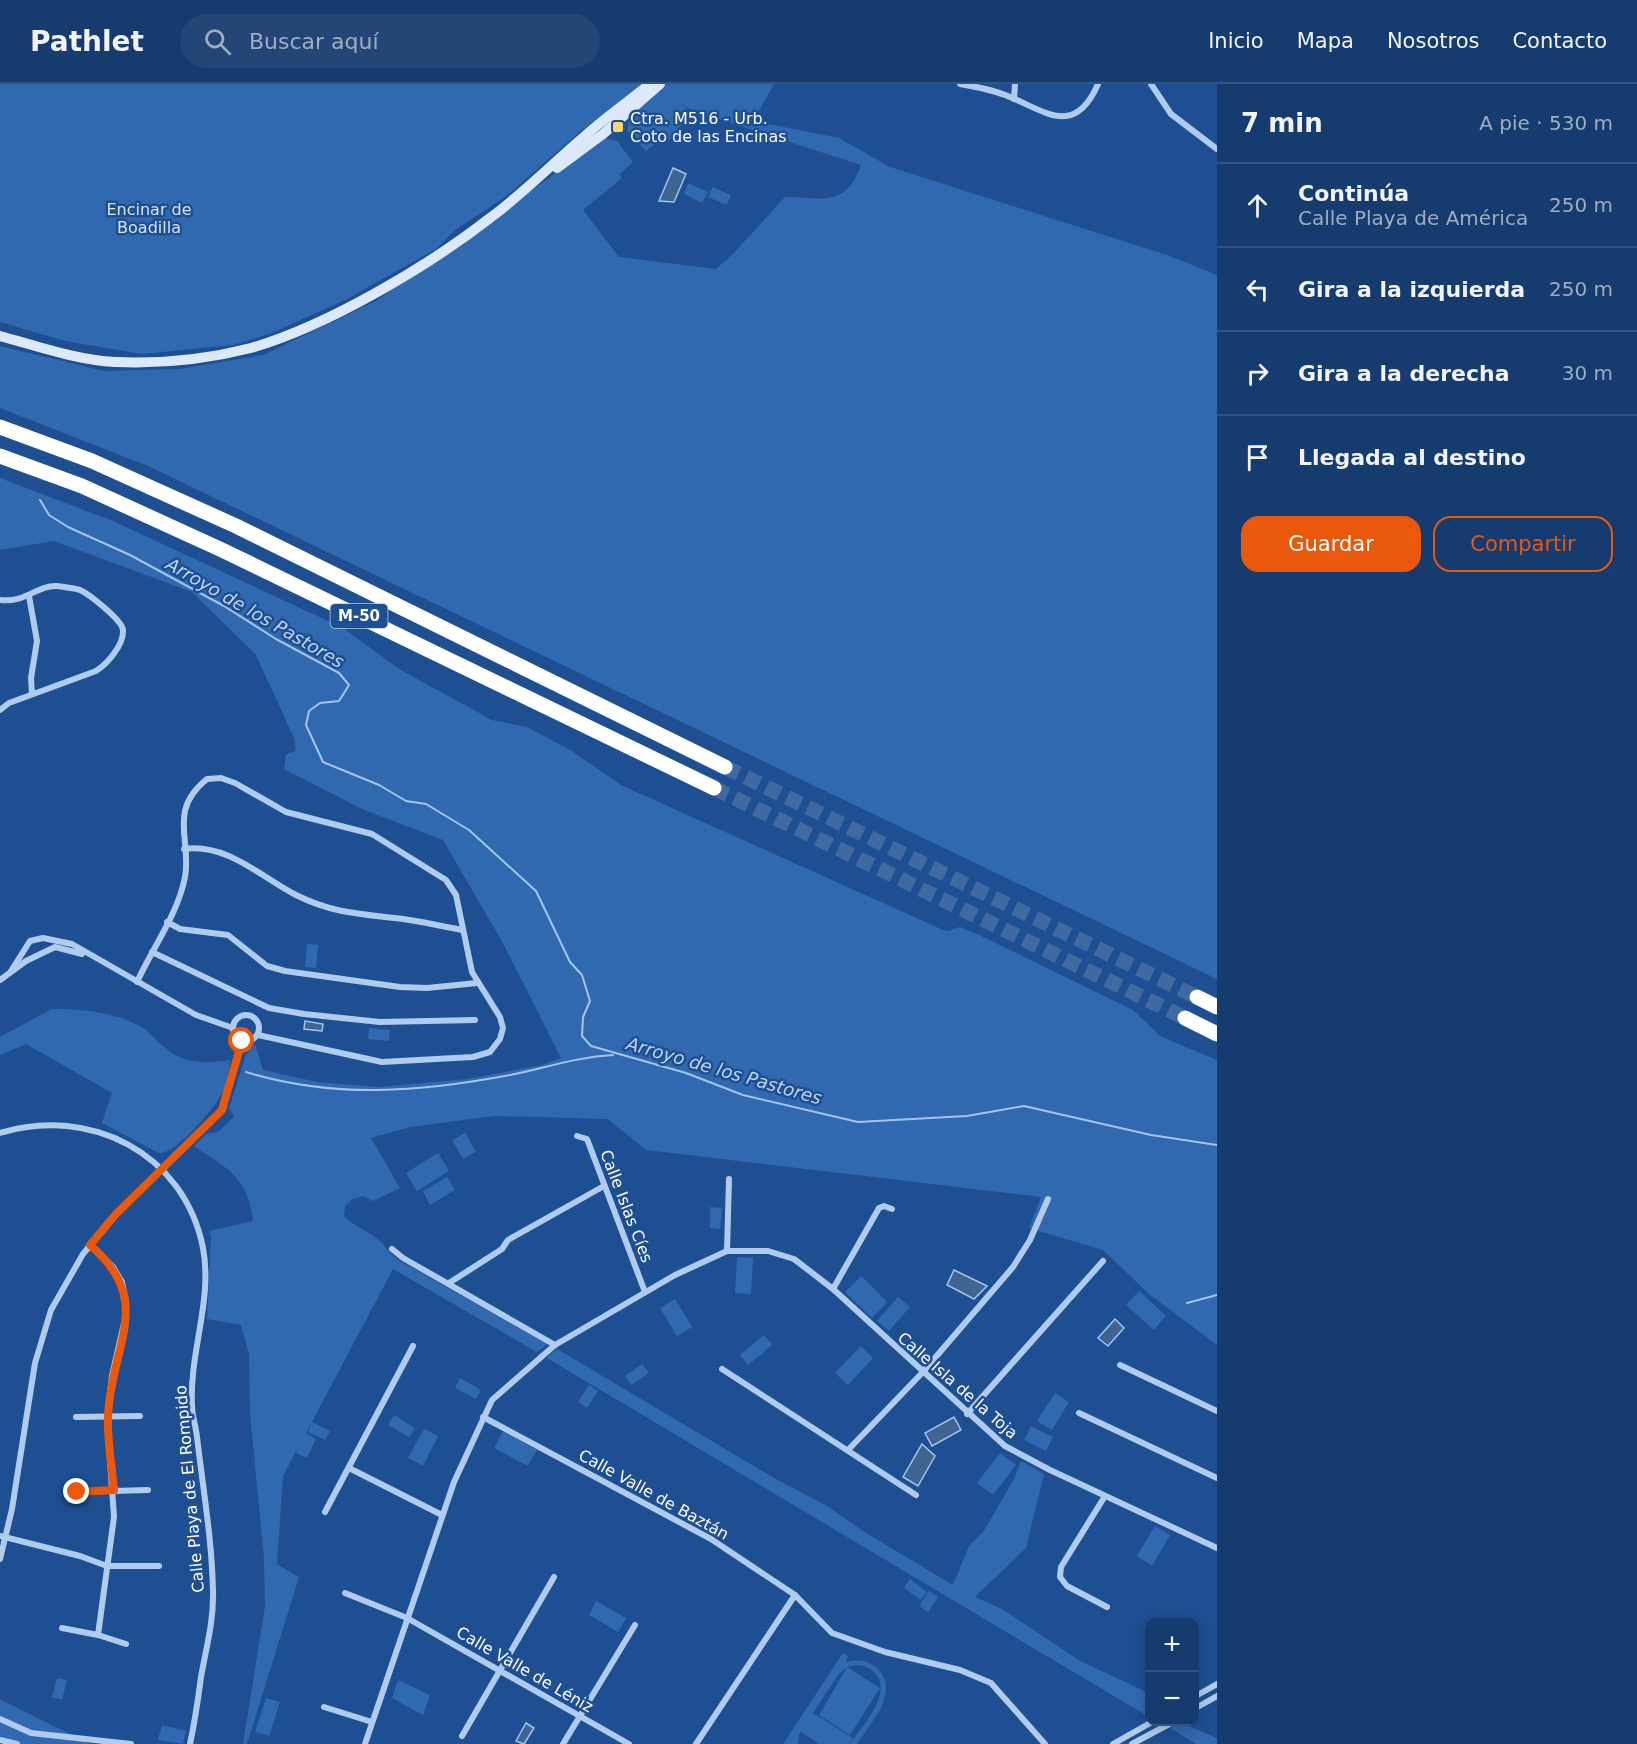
<!DOCTYPE html>
<html lang="es">
<head>
<meta charset="utf-8">
<style>
	:root { --surface:#163b6e; --page:#234676; --text:#f1f3f6; --muted:#9eadc2; --line:#355581; --accent:#ea580c }
	body { margin:0; font-family:"DejaVu Sans",sans-serif; background:var(--page); color:var(--text) }
	.controls { position:absolute; right:18px; bottom:18px; display:grid; overflow:hidden; border-radius:12px; box-shadow:0 3px 15px #0003 }
	.controls button { width:54px; height:54px; display:grid; place-items:center; padding:0; border:0; border-bottom:2px solid var(--line); background:var(--surface); color:var(--text); font:30px sans-serif }
	.stop { position:absolute; width:18px; height:18px; margin:-14px; border:4px solid #ea580c; border-radius:50%; background:#fff }
	.stop.end { background:#ea580c; border-color:#fff; box-shadow:0 2px 6px #0008 }
	.list { margin:0; padding:0; list-style:none }
	h2 { display:flex; justify-content:space-between; align-items:center; height:78px; margin:0; padding:0 24px; font-size:26px }
	h2 small { font-size:20px; font-weight:400; color:var(--muted) }
	.list li { display:grid; grid-template-columns:39px 1fr auto; gap:18px; align-items:center; box-sizing:border-box; height:84px; padding:0 24px; border-top:2px solid var(--line) }
	.list b { display:block; font-size:22px; white-space:nowrap }
	.list p { margin:0; font-size:20px; white-space:nowrap; color:var(--muted) }
	.list em { font-size:20px; font-style:normal; color:var(--muted) }
	.actions { display:flex; gap:12px; padding:18px 24px }
	.actions a { flex:1; padding:14px 0; border:2px solid var(--accent); border-radius:18px; text-align:center; font-size:21px; color:var(--accent) }
	.actions .main { background:var(--accent); color:#fff }
	.icon { flex:none; width:33px; height:33px; fill:none; stroke:currentColor; stroke-width:2; stroke-linecap:round; stroke-linejoin:round }
	.map { position:relative; flex:none; width:1217px; height:1660px; overflow:hidden }
	header { display:flex; align-items:center; gap:36px; box-sizing:border-box; height:84px; padding:0 30px; background:var(--surface); border-bottom:2px solid var(--line) }
	header strong { font-size:28px }
	nav { display:flex; gap:33px; margin-inline-start:auto; font-size:21px }
	.search { width:420px; height:54px; background:var(--page); display:flex; align-items:center; gap:15px; box-sizing:border-box; padding:0 21px; border-radius:33px; color:var(--muted); font-size:22px }
	main { display:flex }
	aside { flex:1; background:var(--surface) }
	.map>svg:first-child { display:block }
	.green { fill:#3169b0 }
	.water { fill:#3f6393; stroke:#a3c5ef; stroke-width:1.5 }
	.lines { fill:none; stroke-linecap:round; stroke-linejoin:round }
	.stream { stroke:#a3c5ef; stroke-width:2 }
	.highway-tunnel { stroke:#4069a2; stroke-width:15; stroke-dasharray:15 8; stroke-linecap:butt }
	.street { stroke:#afcbee; stroke-width:6 }
	.secondary { stroke:#dce9fa; stroke-width:10 }
	.highway { stroke:#fff; stroke-width:15 }
	.route { stroke:#ea580c; stroke-width:8 }
	.poi-dot { fill:#fdd56f; stroke:#1e4f92; stroke-width:2 }
	.labels { text-anchor:middle; stroke-width:5; stroke-linejoin:round; paint-order:stroke }
	.shield { fill:#1e4f92; stroke:#bccade; stroke-width:1.5 }
	.shield-label { font-size:15px; font-weight:bold; fill:#fff }
	.poi-label { font-size:16px; fill:#fff; stroke:#1e4f92; text-anchor:start }
	.park-label { font-size:16px; fill:#d5e5fa; stroke:#1e4f92 }
	.street-label { font-size:16px; fill:#fff; stroke:#1e4f92 }
	.water-label { font-size:18px; font-style:italic; fill:#bbd5f5; stroke:#1e4f92 }
</style>
</head>
<body>
<header>
<strong>Pathlet</strong>
<div class="search"><svg class="icon" aria-label="search" viewBox="0 0 24 24"><circle cx="10" cy="10" r="6"/><path d="M15 15l6 6"/></svg>Buscar aquí</div>
<nav><a>Inicio</a><a>Mapa</a><a>Nosotros</a><a>Contacto</a></nav>
</header>
<main>
<div class="map">
<svg width="1217" height="1660" viewBox="0 0 1217 1660">
	<rect width="100%" height="100%" fill="#1e4f92"/>
	<g class="green">
		<polygon points="0,0 643,0 581,47 505,113 455,146 436,165 347,215 272,249 233,261 142,270 65,257 0,238"/>
		<path d="M667,0H774L753,37L839,54L890,83L1167,171L1217,191V895L148,382L0,324V262L104,287L179,285L263,271L376,217L605,54L617,57L633,78L620,90L622,94L583,126L619,173L716,185L731,172L785,113C822,114 847,123 861,81L694,27L679,19L688,25L678,48L665,59L662,54L646,67L628,48C623,28 654,11 667,0Z"/>
		<polygon points="688,99 708,108 702,119 684,110"/>
		<polygon points="713,103 731,111 727,121 708,113"/>
		<path d="M0,394L113,437L343,544L399,585L492,636L527,643L572,667L621,701L943,846L948,847L960,843L979,851L1133,926L1160,952L1217,976V1261L1149,1210L1103,1166L1029,1144L1041,1113L646,1066L608,1035L494,1032L410,1043L371,1054L400,1104L373,1117L363,1112L353,1115L345,1122L344,1132C354,1143 371,1148 381,1158C387,1165 391,1170 398,1176L548,1260L537,1268L393,1185L306,1349L316,1355L307,1374L296,1369L301,1358L283,1392L277,1480L299,1493L247,1660H243L265,1522L264,1474L250,1329L249,1270L241,1241L207,1235L211,1152L209,1147L253,1137C248,1093 228,1085 194,1062L206,1050L218,1048L234,1033L229,1024L246,971L255,960L263,986L317,998L379,1003L468,995L542,981L561,974L504,861L443,756L362,725L284,685L286,670L296,667L294,654L256,571L192,508L54,457L0,466Z"/>
		<polygon points="307,860 318,861 316,884 305,883"/>
		<path d="M52,925C83,925 116,928 143,944C151,949 157,957 164,963C184,980 206,980 230,976C229,985 228,995 225,1003C219,1020 176,1071 159,1069C155,1068 111,1043 102,1039L112,1009L26,960L0,971V953Z"/>
		<polygon points="369,944 390,946 389,957 368,955"/>
		<polygon points="465,1049 476,1068 463,1075 452,1056"/>
		<polygon points="438,1069 449,1087 417,1107 406,1089"/>
		<polygon points="447,1093 455,1106 430,1121 423,1107"/>
		<polygon points="710,1123 722,1124 720,1145 710,1144"/>
		<polygon points="737,1173 753,1174 751,1210 735,1209"/>
		<polygon points="861,1192 887,1218 872,1234 845,1208"/>
		<polygon points="1139,1207 1166,1232 1154,1246 1126,1221"/>
		<polygon points="898,1213 910,1223 889,1247 877,1237"/>
		<polygon points="675,1215 692,1243 677,1252 660,1224"/>
		<polygon points="764,1251 772,1261 748,1281 740,1271"/>
		<polygon points="861,1262 873,1274 848,1301 835,1289"/>
		<polygon points="557,1265 776,1395 827,1422 866,1449 953,1501 969,1462 983,1448 1014,1395 1021,1377 1044,1390 1026,1464 975,1513 1002,1525 1080,1577 1149,1609 1149,1633 547,1274"/>
		<polygon points="642,1280 649,1289 631,1301 625,1292"/>
		<polygon points="460,1294 481,1306 476,1315 455,1304"/>
		<polygon points="589,1301 598,1307 587,1324 578,1318"/>
		<polygon points="1055,1309 1069,1318 1052,1346 1037,1337"/>
		<polygon points="394,1331 415,1344 409,1353 388,1341"/>
		<polygon points="312,1338 330,1347 325,1356 308,1348"/>
		<polygon points="1031,1342 1053,1353 1046,1367 1024,1356"/>
		<polygon points="424,1345 438,1352 423,1382 408,1374"/>
		<polygon points="503,1347 537,1366 528,1382 494,1364"/>
		<polygon points="1000,1369 1016,1381 993,1411 977,1399"/>
		<polygon points="1155,1442 1170,1451 1152,1482 1137,1472"/>
		<polygon points="910,1495 927,1508 921,1516 904,1504"/>
		<polygon points="929,1507 938,1513 928,1528 919,1522"/>
		<polygon points="596,1517 626,1534 618,1548 589,1531"/>
		<path d="M843,1569L848,1572L846,1578C857,1575 869,1576 877,1584C901,1608 871,1638 857,1660H850C862,1642 899,1604 870,1585C864,1581 855,1580 847,1583L880,1604L850,1651L819,1631L847,1583L839,1590L813,1629L853,1654L849,1660H819L801,1648L805,1641L799,1651L798,1660H783Z"/>
		<polygon points="57,1594 67,1596 62,1616 52,1613"/>
		<polygon points="398,1596 430,1611 423,1631 392,1614"/>
		<polygon points="266,1614 280,1618 269,1652 255,1648"/>
		<polygon points="0,1615 90,1660 11,1660 0,1657"/>
		<polygon points="1180,1638 1217,1654 1217,1660 1196,1660 1170,1644"/>
		<polygon points="162,1641 186,1647 183,1660 158,1656"/>
	</g>
	<g class="water">
		<polygon points="673,84 686,90 674,118 659,117"/>
		<polygon points="305,937 323,940 322,947 304,945"/>
		<polygon points="954,1186 987,1202 974,1215 947,1201"/>
		<polygon points="1115,1235 1124,1244 1108,1262 1098,1254"/>
		<polygon points="954,1333 961,1346 932,1362 925,1349"/>
		<polygon points="922,1360 935,1372 918,1402 903,1393"/>
		<polygon points="526,1639 534,1644 524,1660 516,1657"/>
	</g>
	<g class="lines">
		<g class="stream">
			<polyline points="40,416 49,431 68,443 130,471 224,522 276,555 339,589 349,601 339,617 320,619 309,627 306,641 323,678 379,701 406,717 426,720 469,746 536,807 570,878 582,891 590,917 583,933 582,952 591,962 686,989 743,1011 858,1038 967,1032 1024,1022 1151,1051 1217,1061"/>
			<path d="M246,988C334,1015 421,1008 510,991C545,984 577,973 613,971"/>
			<polyline points="1187,1219 1217,1211"/>
		</g>
		<g class="highway-tunnel">
			<polyline points="725,683 1197,913"/>
			<polyline points="714,704 1185,934"/>
		</g>
		<g class="street">
			<path d="M960,0C977,3 994,6 1010,13C1046,28 1075,53 1098,0"/>
			<polyline points="1151,0 1171,30 1217,65"/>
			<polyline points="1014,15 1015,0"/>
			<polyline points="29,512 37,557 31,594 32,610"/>
			<path d="M0,516C26,519 37,501 57,502C64,503 73,504 80,506C89,510 122,536 123,546C124,561 107,580 96,587L9,619L0,626"/>
			<path d="M184,765C227,759 261,793 296,811C334,830 363,830 403,835C423,838 442,842 462,846"/>
			<polyline points="167,838 180,845 228,851 267,882 285,887 400,903 427,904 477,899"/>
			<polyline points="152,868 269,924 304,930 380,938 475,936"/>
			<polyline points="11,887 30,857 43,854 72,860 196,931 233,944"/>
			<polyline points="0,896 26,877 55,863 82,870"/>
			<path d="M137,898C152,865 178,830 185,793C192,756 167,727 207,695L221,694L235,699L286,728L372,750L446,796L456,811L472,888L500,933L503,944L500,955L490,968L473,973L382,978L258,951"/>
			<circle cx="246" cy="944" r="13"/>
			<path d="M0,1049C89,1022 184,1068 203,1164C213,1216 189,1269 192,1322C192,1332 196,1343 197,1353C203,1404 212,1456 213,1507C214,1536 206,1565 201,1593C198,1616 195,1637 190,1660"/>
			<polyline points="577,1052 587,1055 645,1208"/>
			<polyline points="90,1161 113,1183 122,1198 126,1217 125,1235 112,1292 107,1334 114,1433 98,1551"/>
			<polyline points="392,1165 403,1174 555,1261"/>
			<polyline points="727,1167 729,1095"/>
			<polyline points="449,1199 502,1165 508,1156 604,1102"/>
			<polyline points="833,1205 879,1124 884,1122 892,1125"/>
			<polyline points="1120,1281 1217,1327"/>
			<polyline points="722,1285 916,1411"/>
			<polyline points="1079,1329 1217,1394"/>
			<polyline points="967,1330 1103,1177"/>
			<polyline points="76,1333 140,1332"/>
			<polyline points="483,1333 711,1455 795,1511 832,1549 885,1568 960,1586 991,1599 1045,1660"/>
			<polyline points="848,1366 922,1289 1013,1183 1030,1156 1048,1115"/>
			<polyline points="349,1384 442,1431"/>
			<polyline points="77,1408 148,1406"/>
			<polyline points="1105,1412 1061,1483 1060,1493 1067,1502 1107,1523"/>
			<polyline points="325,1428 413,1262"/>
			<polyline points="0,1452 80,1472 107,1482 159,1482"/>
			<polyline points="0,1475 12,1425 35,1279 51,1226 83,1170 116,1130 222,1026 242,957"/>
			<polyline points="345,1509 407,1534 629,1660"/>
			<polyline points="62,1544 98,1551 126,1560"/>
			<polyline points="1194,1613 1217,1600"/>
			<polyline points="324,1623 372,1638"/>
			<polyline points="1194,1625 1217,1612"/>
			<polyline points="0,1635 31,1649 131,1660"/>
			<polyline points="462,1652 554,1493"/>
			<polyline points="0,1656 17,1660"/>
			<polyline points="365,1660 454,1398 492,1316 555,1261 675,1191 727,1167 768,1167 794,1175 833,1205 1005,1362 1050,1386 1217,1464"/>
			<polyline points="563,1660 635,1541"/>
			<polyline points="696,1660 795,1511"/>
			<polyline points="1113,1660 1152,1638"/>
			<polyline points="1132,1660 1173,1638"/>
		</g>
		<g class="secondary">
			<polyline points="557,84 603,50 660,0"/>
			<path d="M0,252C37,262 76,276 115,278C159,280 208,275 251,264C327,242 427,183 490,134C524,109 554,78 586,51C606,33 629,17 650,0"/>
		</g>
		<g class="highway">
			<polyline points="0,343 92,377 236,442 725,683"/>
			<polyline points="0,372 82,402 222,466 714,704"/>
			<polyline points="1197,913 1217,923"/>
			<polyline points="1185,934 1217,950"/>
		</g>
	</g>
	<g class="lines">
		<path class="route" d="M77,1408L114,1406C112,1382 107,1356 108,1332C111,1261 156,1217 90,1161L116,1130L222,1026L242,957"/>
	</g>
	<rect class="poi-dot" x="612" y="37" width="12" height="12" rx="3"/>
	<g class="labels">
		<rect class="shield" x="330.5" y="520" width="57" height="24" rx="4.5"/>
		<g class="shield-label">
			<text x="359" y="537">M-50</text>
		</g>
		<g class="poi-label">
			<text x="630" y="40">Ctra. M516 - Urb.<tspan x="630" dy="18">Coto de las Encinas</tspan></text>
		</g>
		<g class="park-label">
			<text x="149" y="131">Encinar de<tspan x="149" dy="18">Boadilla</tspan></text>
		</g>
		<g class="street-label">
			<text transform="translate(627 1122) rotate(69)" y="6">Calle Islas Cíes</text>
			<text transform="translate(958 1301) rotate(41)" y="6">Calle Isla de la Toja</text>
			<text transform="translate(189 1405) rotate(-95)" y="6">Calle Playa de El Rompido</text>
			<text transform="translate(654 1410) rotate(29)" y="6">Calle Valle de Baztán</text>
			<text transform="translate(525 1585) rotate(30)" y="6">Calle Valle de Léniz</text>
		</g>
		<g class="water-label">
			<text transform="translate(255 529) rotate(30)" y="6">Arroyo de los Pastores</text>
			<text transform="translate(724 987) rotate(16)" y="6">Arroyo de los Pastores</text>
		</g>
	</g>
</svg>
<div class="controls">
<button>+</button>
<button>−</button>
</div>
<div class="stop" style="left:242px;top:957px"></div>
<div class="stop end" style="left:77px;top:1408px"></div>
</div>
<aside>
<h2>7 min<small>A pie · 530 m</small></h2>
<ul class="list">
<li><svg class="icon" aria-label="ahead" viewBox="0 0 24 24"><path d="M12 20V5M6 11l6-6 6 6"/></svg><div><b>Continúa</b><p>Calle Playa de América</p></div><em>250 m</em></li>
<li><svg class="icon" aria-label="left" viewBox="0 0 24 24"><path d="M17 20v-9H6M10 6l-5 5 5 5"/></svg><div><b>Gira a la izquierda</b></div><em>250 m</em></li>
<li><svg class="icon" aria-label="right" viewBox="0 0 24 24"><path d="M7 20v-9h11M14 6l5 5-5 5"/></svg><div><b>Gira a la derecha</b></div><em>30 m</em></li>
<li><svg class="icon" aria-label="arrive" viewBox="0 0 24 24"><path d="M6 21V4h12l-3 4 3 4H6"/></svg><div><b>Llegada al destino</b></div></li>
</ul>
<div class="actions"><a class="main">Guardar</a><a>Compartir</a></div>
</aside>
</main>
</body>
</html>
